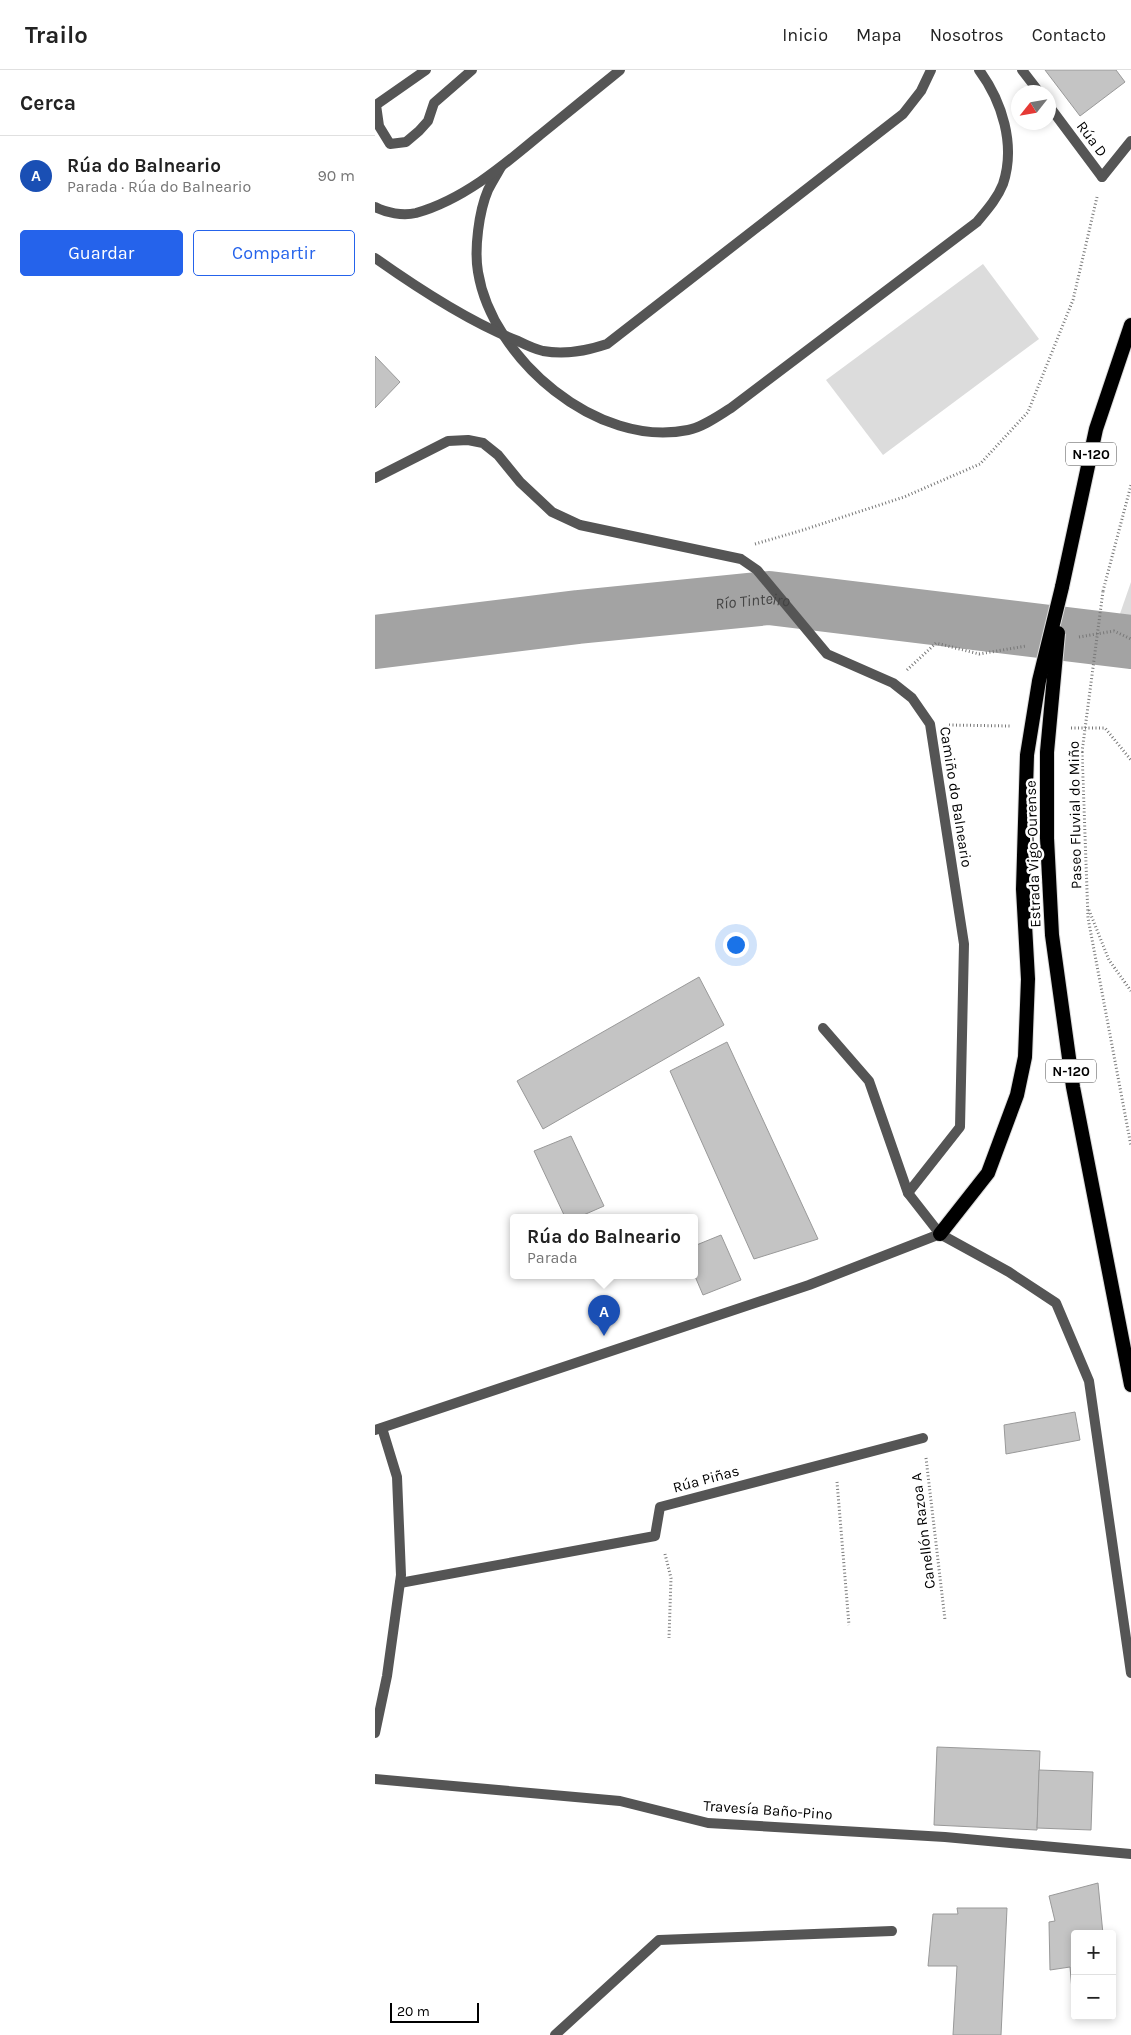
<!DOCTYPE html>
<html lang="es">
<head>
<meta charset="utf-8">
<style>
	:root { --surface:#fff; --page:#f6f6f6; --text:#222; --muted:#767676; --line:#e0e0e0; --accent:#2563eb }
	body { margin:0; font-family:Karla,sans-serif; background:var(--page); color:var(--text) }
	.controls { position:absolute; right:15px; bottom:15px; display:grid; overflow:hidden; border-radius:5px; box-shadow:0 2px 8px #0003 }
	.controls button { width:45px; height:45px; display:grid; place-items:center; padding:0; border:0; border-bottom:1px solid var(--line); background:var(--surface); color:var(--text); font:25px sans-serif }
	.compass { position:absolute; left:636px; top:15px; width:45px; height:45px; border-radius:50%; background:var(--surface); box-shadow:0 2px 8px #0003; rotate:239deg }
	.scale { position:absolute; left:15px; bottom:12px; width:89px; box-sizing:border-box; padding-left:5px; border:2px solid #000; border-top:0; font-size:14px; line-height:18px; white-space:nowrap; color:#000; -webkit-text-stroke:4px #fff; paint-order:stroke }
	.you { position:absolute; left:360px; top:874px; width:18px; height:18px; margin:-12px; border:4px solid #fff; border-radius:50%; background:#1a73e8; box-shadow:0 0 0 8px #1a73e833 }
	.badge { display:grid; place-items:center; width:32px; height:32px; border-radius:50%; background:var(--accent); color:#fff; font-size:16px; font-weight:700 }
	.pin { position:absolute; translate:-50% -41px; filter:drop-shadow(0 1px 2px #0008) }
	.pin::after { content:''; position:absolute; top:26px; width:18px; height:15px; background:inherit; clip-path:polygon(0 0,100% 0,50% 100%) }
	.popup { position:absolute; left:135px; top:1144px; width:188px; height:65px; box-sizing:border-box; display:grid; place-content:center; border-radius:5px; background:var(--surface); filter:drop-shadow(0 1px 4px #0005); font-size:16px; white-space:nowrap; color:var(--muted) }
	.popup b { font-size:19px; color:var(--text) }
	.popup::after { content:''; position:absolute; left:50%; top:100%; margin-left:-10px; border:10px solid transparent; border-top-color:var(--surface) }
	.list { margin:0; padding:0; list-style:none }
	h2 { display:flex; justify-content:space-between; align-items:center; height:65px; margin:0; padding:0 20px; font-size:21px }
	h2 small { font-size:16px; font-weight:400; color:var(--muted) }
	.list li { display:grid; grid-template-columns:32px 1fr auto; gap:15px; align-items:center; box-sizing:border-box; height:80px; padding:0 20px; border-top:1px solid var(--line) }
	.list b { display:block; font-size:19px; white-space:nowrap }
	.list p { margin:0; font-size:16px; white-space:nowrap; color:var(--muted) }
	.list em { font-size:16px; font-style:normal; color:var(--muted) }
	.actions { display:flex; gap:10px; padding:15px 20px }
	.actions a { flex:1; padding:11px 0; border:1px solid var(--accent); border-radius:5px; text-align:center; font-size:18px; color:var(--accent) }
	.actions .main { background:var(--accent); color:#fff }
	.map { position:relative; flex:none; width:756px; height:1965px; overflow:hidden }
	header { display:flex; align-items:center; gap:30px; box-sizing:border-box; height:70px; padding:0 25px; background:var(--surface); border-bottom:1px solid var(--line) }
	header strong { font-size:24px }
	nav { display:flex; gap:28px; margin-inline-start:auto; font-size:18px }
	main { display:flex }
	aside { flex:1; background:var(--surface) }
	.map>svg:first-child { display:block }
	.green { fill:#dcdcdc }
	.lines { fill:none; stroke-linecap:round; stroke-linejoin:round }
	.river { stroke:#a3a3a3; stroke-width:54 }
	.building { fill:#c4c4c4; stroke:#999 }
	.trunk-casing { stroke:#dbdbdb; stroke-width:16 }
	.path { stroke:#777; stroke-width:3; stroke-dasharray:1 2.5; stroke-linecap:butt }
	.service { stroke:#555; stroke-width:10 }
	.minor { stroke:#555; stroke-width:10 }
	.trunk { stroke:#000; stroke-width:14 }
	.trunk-bridge-casing { stroke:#dbdbdb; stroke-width:16; stroke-linecap:butt }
	.path-bridge { stroke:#777; stroke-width:3; stroke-dasharray:1 2.5; stroke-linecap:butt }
	.trunk-bridge { stroke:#000; stroke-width:14 }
	.labels { text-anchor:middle; stroke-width:5; stroke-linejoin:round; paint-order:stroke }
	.shield { fill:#fff; stroke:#4c4c4c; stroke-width:1 }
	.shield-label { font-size:14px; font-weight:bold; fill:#000 }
	.street-label { font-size:15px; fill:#000; stroke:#fff }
	.water-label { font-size:16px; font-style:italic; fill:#444; stroke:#fff }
</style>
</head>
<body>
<header>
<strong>Trailo</strong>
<nav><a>Inicio</a><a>Mapa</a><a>Nosotros</a><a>Contacto</a></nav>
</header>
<main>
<aside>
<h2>Cerca<small></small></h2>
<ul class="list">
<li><span class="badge" style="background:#1a4fb4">A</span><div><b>Rúa do Balneario</b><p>Parada · Rúa do Balneario</p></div><em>90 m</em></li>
</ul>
<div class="actions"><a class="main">Guardar</a><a>Compartir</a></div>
</aside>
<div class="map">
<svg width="756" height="1965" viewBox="0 0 756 1965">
	<rect width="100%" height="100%" fill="#fff"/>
	<g class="green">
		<polygon points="608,194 664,269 508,385 451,310"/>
		<polygon points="756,512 756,562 739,561"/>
	</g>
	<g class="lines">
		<path class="river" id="s1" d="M0,572L203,547L394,528L756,572"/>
	</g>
	<g class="building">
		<polygon points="670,0 741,0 750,12 705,46"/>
		<polygon points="0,286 25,312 0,338"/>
		<polygon points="324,907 349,955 168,1059 142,1011"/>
		<polygon points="352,972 443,1169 379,1189 295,1001"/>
		<polygon points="196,1066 229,1136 204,1147 190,1147 159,1081"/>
		<polygon points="346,1165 366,1210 328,1225 319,1204 319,1176"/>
		<polygon points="700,1342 705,1370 631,1384 629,1355"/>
		<polygon points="562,1677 665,1681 662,1760 559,1755"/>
		<polygon points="664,1700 718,1702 716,1760 662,1758"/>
		<polygon points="723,1813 728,1864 700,1864 699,1943 695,1897 675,1900 674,1852 680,1851 674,1826"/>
		<polygon points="582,1838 632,1838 626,1965 578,1965 582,1896 553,1896 558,1844 583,1844"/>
	</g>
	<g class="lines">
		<g class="trunk-casing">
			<g id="trunk">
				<polyline points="687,517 721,359 756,255"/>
				<polyline points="672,682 672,768 677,865 698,1017 756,1315"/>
				<polyline points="565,1164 613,1103 642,1025 650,987 653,909 648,819 652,685"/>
			</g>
		</g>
		<g class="path">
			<polyline points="380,474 428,460 529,427 605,394 653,342 698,230 722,127"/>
			<polyline points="728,521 756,415"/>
			<polyline points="704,567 739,561 756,569"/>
			<polyline points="532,600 561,573 604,584 651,576"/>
			<polyline points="574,655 635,656"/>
			<polyline points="696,658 730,658 756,690"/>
			<polyline points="707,682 713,848 756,1076"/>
			<polyline points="714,840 734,890 756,921"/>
			<polyline points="551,1388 570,1550"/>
			<polyline points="462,1412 474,1555"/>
			<polyline points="290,1484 296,1508 294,1568"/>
		</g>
		<g class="service">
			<path d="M126,97C122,104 117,112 113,120C104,141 99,179 103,202C117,289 223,379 313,360C328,357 343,346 356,338L602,152C612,140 622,129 628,114C641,75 627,31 604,0"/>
			<polyline points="727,107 756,71"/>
			<path d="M0,137C11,143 28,146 41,143C88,130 129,95 165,65C192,43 218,22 245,0"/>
			<path d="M0,188C41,217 96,253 143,271C151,275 160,279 168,281C191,285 211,281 232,274L528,44L546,21L556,0"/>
			<polyline points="180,1965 284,1870 517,1861"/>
		</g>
		<g class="minor">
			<polyline points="51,0 1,35 4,56 15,74 31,72 44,61 53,51 59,33 97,0"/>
			<polyline points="647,0 664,22"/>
			<polyline points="674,36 727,107"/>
			<polyline points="0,408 73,371 93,370 108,373 123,385 145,412 177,442 205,455 366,489 382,500 452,584 518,613 537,628 555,654 589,874 585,1057 533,1123"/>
			<polyline points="448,958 494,1011 533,1123 565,1164 634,1202 681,1233 714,1311 756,1603"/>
			<polyline points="0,1360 434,1215 565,1164"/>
			<polyline points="25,1513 280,1466 285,1437 548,1368"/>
			<polyline points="0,1663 12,1606 26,1505 22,1407 7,1358"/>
			<polyline points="0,1709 245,1731 333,1753 570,1767 756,1784"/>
		</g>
		<use href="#trunk" class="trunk"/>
		<g class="trunk-bridge-casing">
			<g id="trunk-bridge">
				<polyline points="672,682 683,563"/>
				<polyline points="652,685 664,611 687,517"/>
			</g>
		</g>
		<polyline class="path-bridge" points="707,682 728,521"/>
		<use href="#trunk-bridge" class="trunk-bridge"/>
	</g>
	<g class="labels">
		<g class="shield">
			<rect x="691" y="372.5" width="50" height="23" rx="4"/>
			<rect x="671" y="989.5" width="50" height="23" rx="4"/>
		</g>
		<g class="shield-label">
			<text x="716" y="389">N-120</text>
			<text x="696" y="1006">N-120</text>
		</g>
		<g class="street-label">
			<text transform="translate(717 69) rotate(53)" y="5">Rúa D</text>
			<text transform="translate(581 727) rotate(81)" y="5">Camiño do Balneario</text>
			<text transform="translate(700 745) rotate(-91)" y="5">Paseo Fluvial do Miño</text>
			<text transform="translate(658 784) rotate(-92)" y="5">Estrada Vigo-Ourense</text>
			<text transform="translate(331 1409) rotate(-15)" y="5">Rúa Piñas</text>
			<text transform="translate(548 1461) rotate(-97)" y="5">Canellón Razoa A</text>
			<text transform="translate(393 1740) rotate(4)" y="5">Travesía Baño-Pino</text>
		</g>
		<g class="water-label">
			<text dy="6" stroke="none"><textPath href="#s1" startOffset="380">Río Tinteiro</textPath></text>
		</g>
	</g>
</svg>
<div class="controls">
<button>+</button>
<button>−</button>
</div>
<svg class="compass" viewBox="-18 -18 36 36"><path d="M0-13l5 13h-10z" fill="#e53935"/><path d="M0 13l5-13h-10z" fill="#767676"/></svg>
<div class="scale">20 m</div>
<div class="you"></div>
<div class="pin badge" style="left:229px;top:1266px;background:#1a4fb4">A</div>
<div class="popup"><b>Rúa do Balneario</b>Parada</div>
</div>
</main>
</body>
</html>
